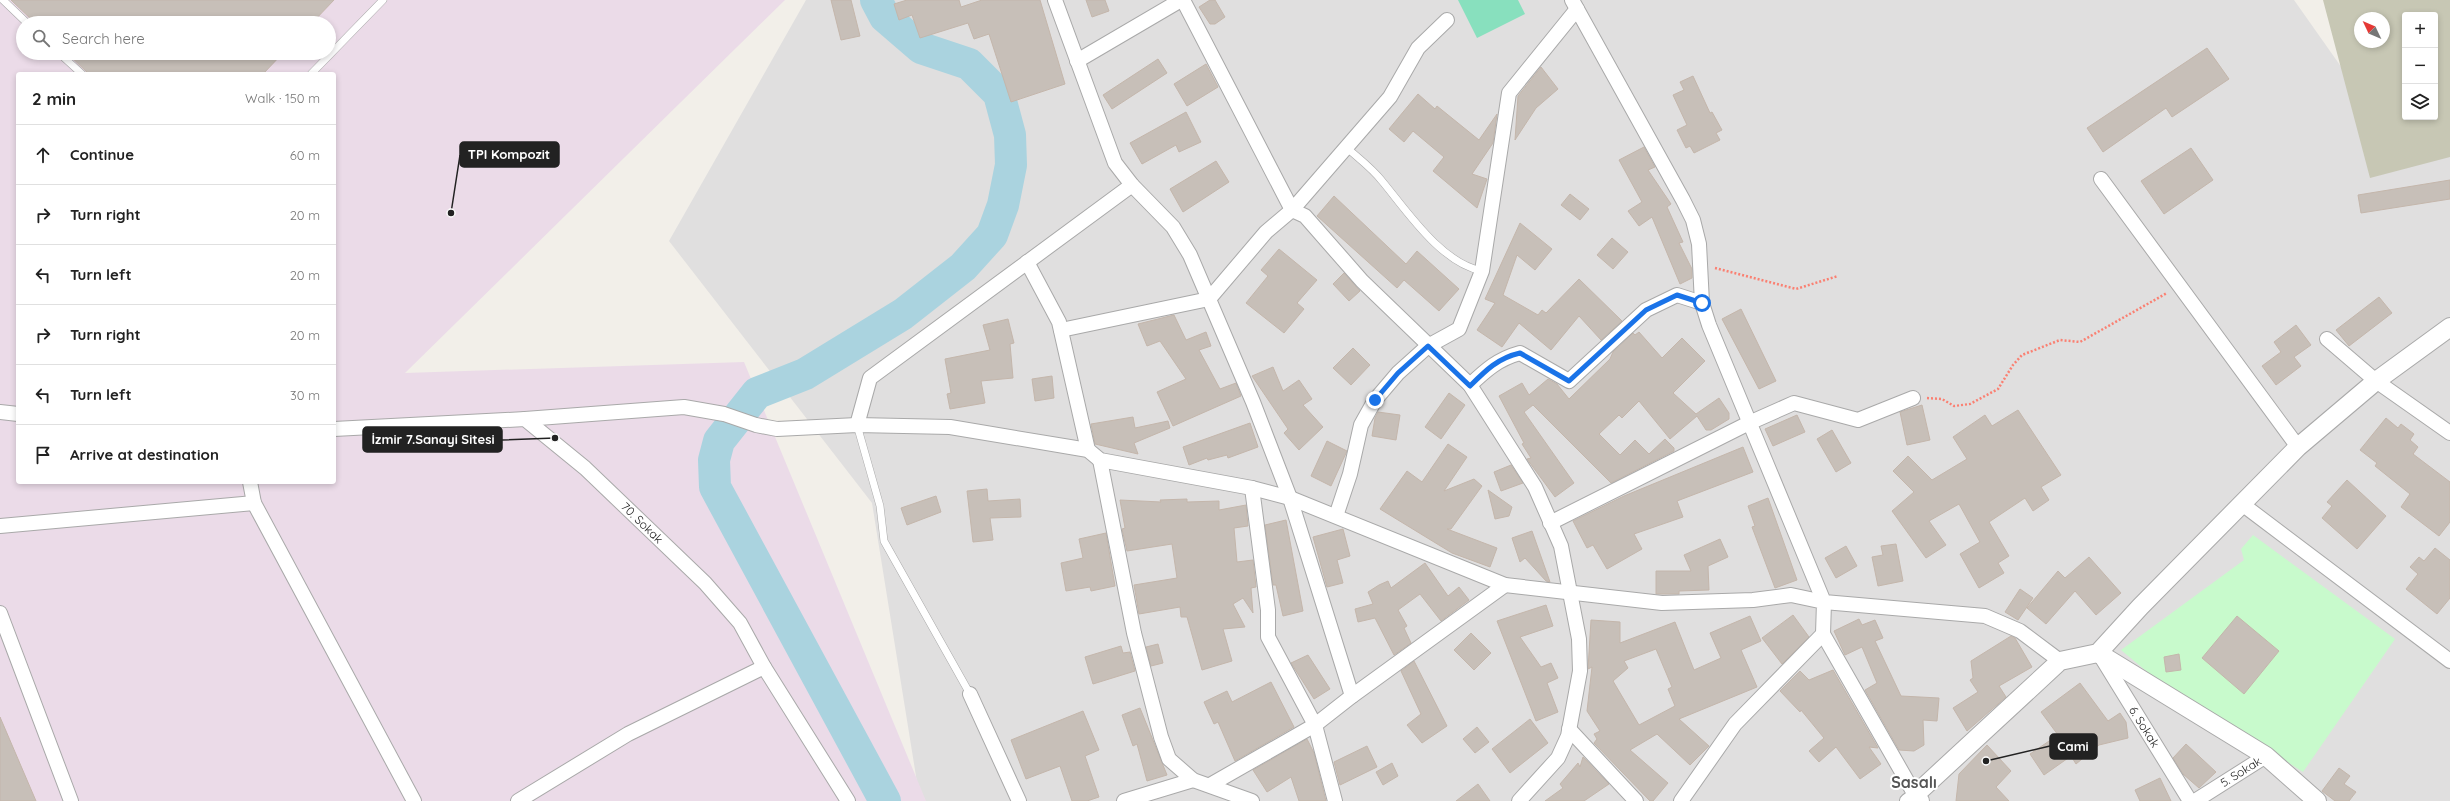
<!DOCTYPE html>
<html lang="en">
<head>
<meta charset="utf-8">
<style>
	:root { --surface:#fff; --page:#f6f6f6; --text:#222; --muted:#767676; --line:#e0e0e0 }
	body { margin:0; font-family:Quicksand,sans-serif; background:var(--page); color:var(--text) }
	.controls { position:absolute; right:12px; top:12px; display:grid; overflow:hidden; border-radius:4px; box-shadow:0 2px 6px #0003 }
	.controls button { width:36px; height:36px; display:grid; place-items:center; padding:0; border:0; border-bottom:1px solid var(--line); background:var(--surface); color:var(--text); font:20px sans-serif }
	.compass { position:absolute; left:2354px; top:12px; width:36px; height:36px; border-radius:50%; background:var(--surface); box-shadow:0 2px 6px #0003; rotate:314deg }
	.stop { position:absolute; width:12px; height:12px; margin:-9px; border:3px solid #1a73e8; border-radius:50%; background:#fff }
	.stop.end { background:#1a73e8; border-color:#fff; box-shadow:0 1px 4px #0008 }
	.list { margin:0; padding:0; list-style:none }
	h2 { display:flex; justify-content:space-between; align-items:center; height:52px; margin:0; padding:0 16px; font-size:17px }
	h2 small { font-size:13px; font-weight:400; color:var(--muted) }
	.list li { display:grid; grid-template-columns:26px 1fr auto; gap:12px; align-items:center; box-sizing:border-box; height:60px; padding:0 16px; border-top:1px solid var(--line) }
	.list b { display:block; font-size:15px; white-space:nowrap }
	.list em { font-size:13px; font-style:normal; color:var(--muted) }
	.icon { flex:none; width:22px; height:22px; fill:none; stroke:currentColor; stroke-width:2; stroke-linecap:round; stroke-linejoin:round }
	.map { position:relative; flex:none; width:2450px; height:801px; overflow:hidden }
	.search { position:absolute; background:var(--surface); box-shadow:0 2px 6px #0003; left:16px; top:16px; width:320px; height:44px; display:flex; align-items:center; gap:10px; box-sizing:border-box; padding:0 14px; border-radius:22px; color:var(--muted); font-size:15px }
	.panel { position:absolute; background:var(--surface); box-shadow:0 2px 6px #0003; left:16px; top:72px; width:320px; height:412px; border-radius:4px }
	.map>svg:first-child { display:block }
	.residential { fill:#e0dfdf }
	.industrial { fill:#ebdbe8; fill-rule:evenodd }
	.construction { fill:#c7c7b4; fill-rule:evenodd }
	.park { fill:#c8facc }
	.pitch { fill:#88e0be }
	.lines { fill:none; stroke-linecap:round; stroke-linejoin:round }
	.river { stroke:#aad3df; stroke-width:32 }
	.building { fill:#c7bfb8; stroke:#c4b6ab; fill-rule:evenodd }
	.service-casing { stroke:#a9a9a9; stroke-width:8 }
	.minor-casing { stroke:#a9a9a9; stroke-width:16 }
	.tertiary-casing { stroke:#a9a9a9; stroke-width:20 }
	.path { stroke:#fa8072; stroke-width:2.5; stroke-dasharray:2 2; stroke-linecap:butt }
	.service { stroke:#fff; stroke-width:7 }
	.minor { stroke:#fff; stroke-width:14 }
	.tertiary { stroke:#fff; stroke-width:18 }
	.route { stroke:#1a73e8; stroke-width:5 }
	.labels { text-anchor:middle; stroke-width:4; stroke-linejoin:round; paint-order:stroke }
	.street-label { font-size:12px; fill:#222; stroke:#fff }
	.district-label { font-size:16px; font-weight:bold; fill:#555; stroke:#fff }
	.leader { fill:none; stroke:#222; stroke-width:1.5 }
	.callout-dot { fill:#222; stroke:#fff; stroke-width:1.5 }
	.callout { fill:#222; stroke:#222; stroke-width:1.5 }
	.callout-label { font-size:13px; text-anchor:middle; font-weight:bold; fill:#fff }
</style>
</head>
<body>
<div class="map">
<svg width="2450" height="801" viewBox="0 0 2450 801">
	<rect width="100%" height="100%" fill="#f2efe9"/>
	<polygon class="residential" points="806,0 2294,0 2385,129 2405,117 2435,117 2450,67 2450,801 920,801 872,503 669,241"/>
	<path class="industrial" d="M0,0H785L405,373L744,362L926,801H0ZM23,23H329V53H23ZM18,74H334V482H18Z"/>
	<path class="construction" d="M2323,0H2450V157L2370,178ZM2405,15H2435V117H2405ZM2360,18H2384V42H2360Z"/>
	<polygon class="park" points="2253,535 2395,639 2303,772 2151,675 2121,650 2244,560 2241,549"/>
	<polygon class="pitch" points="1458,0 1518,0 1525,14 1477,38"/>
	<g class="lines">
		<polyline class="river" points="876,0 885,17 921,48 969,64 999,94 1010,135 1011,165 1003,205 992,235 963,267 903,314 805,374 757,393 719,441 714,460 715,487 885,801"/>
	</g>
	<g class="building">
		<polygon points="11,0 334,0 312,23 35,23"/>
		<polygon points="831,0 851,0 860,36 841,40"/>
		<polygon points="907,0 959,0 961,7 982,0 1040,0 1065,84 1011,102 989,34 974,39 968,23 920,38 912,15 899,20 894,4"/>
		<polygon points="1086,0 1105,0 1109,11 1092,17"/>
		<polygon points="1210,0 1215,0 1225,17 1215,24 1210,24 1199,7"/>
		<polygon points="2207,48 2229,79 2172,117 2166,108 2103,152 2087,128"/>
		<polygon points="67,53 283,53 263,74 89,74"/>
		<polygon points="1158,59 1167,73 1112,109 1103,95"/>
		<polygon points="1206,64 1218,87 1187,106 1174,84"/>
		<polygon points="1541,67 1558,89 1536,108 1515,140 1518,96"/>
		<polygon points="1693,76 1710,113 1712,112 1722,130 1716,133 1720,140 1694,153 1690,146 1686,148 1677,130 1687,125 1673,95 1684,90 1680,82"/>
		<polygon points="1418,94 1435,109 1437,106 1479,140 1497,114 1493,143 1472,174 1487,179 1477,208 1433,171 1444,157 1413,131 1404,142 1389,129"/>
		<polygon points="1186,112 1201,142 1179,152 1176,145 1142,164 1130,143"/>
		<polygon points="1644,147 1655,167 1648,170 1671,204 1667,207 1683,242 1679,243 1692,269 1692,278 1680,284 1652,217 1639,226 1628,211 1642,202 1619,160"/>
		<polygon points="2191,148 2213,180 2164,214 2141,181"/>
		<polygon points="1216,161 1229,182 1183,212 1170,189"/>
		<polygon points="2450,180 2450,199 2361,213 2358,195"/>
		<polygon points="1570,194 1589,209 1580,220 1561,205"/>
		<polygon points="1334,196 1406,264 1417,251 1459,289 1439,311 1404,280 1397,288 1317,216"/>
		<polygon points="1520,223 1552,249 1535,270 1517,255 1503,295 1538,315 1542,310 1546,313 1579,279 1622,321 1601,340 1579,316 1551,350 1519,323 1502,347 1477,330 1495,303 1485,299"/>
		<polygon points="1612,238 1628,252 1613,269 1597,255"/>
		<polygon points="1279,249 1317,280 1297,303 1304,309 1284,333 1246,303 1268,276 1261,270"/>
		<polygon points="1344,273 1360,291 1349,301 1333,284"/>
		<polygon points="2379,297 2392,313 2349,346 2336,330"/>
		<polygon points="1741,309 1776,381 1759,389 1722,319"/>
		<polygon points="1174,315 1186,340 1206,332 1211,346 1199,350 1220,389 1236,383 1241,396 1173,426 1157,392 1186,379 1160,341 1147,346 1138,324"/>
		<polygon points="1008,319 1014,343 1010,344 1013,378 981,381 985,403 950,409 947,394 951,393 945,359 990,350 983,325"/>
		<polygon points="2296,325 2311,345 2294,357 2301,366 2276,385 2262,366 2281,352 2274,342"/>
		<polygon points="1639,332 1662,358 1682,338 1705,361 1673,393 1696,414 1719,398 1729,413 1729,419 1711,430 1706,430 1697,416 1670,439 1639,401 1622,418 1619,415 1599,434 1620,455 1635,440 1649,454 1665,439 1674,448 1674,451 1611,483 1533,405 1524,412 1574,483 1555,497 1527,459 1531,458 1522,444 1524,443 1499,396 1522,383 1529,395 1548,379 1557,384 1569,399 1610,359 1613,352 1633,333 1635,335"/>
		<polygon points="1353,348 1370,365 1351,385 1333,368"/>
		<polygon points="1273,367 1283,391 1299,380 1312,399 1303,405 1323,427 1299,450 1284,433 1288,429 1252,376"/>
		<polygon points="1052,376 1054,398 1035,401 1032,379"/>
		<polygon points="1449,393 1465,405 1441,439 1425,427"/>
		<polygon points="1922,405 1930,440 1907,445 1900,412"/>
		<polygon points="2018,410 2061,475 2041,487 2049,500 2033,511 2025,498 1989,522 2009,556 1998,563 2004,573 1979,588 1960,554 1980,542 1959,504 1929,521 1946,545 1926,558 1892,511 1914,492 1893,471 1908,456 1932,480 1967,459 1953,437 1985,415 1992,426"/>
		<polygon points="1378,412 1400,415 1396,440 1372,436 1375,418"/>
		<polygon points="1797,415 1805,432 1773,446 1765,429"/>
		<polygon points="1133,417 1135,428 1168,421 1170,428 1134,443 1138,454 1095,444 1091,424"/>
		<polygon points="2386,418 2398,428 2401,424 2414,434 2410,440 2418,447 2413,454 2450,482 2450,522 2439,536 2401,507 2410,494 2375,466 2377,463 2360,450"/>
		<polygon points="1250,423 1258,447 1228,458 1227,455 1208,460 1207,458 1189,465 1183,447"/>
		<polygon points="1832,430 1851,463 1836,472 1817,439"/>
		<polygon points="1327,441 1347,451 1331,486 1311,476"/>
		<polygon points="1448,444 1467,457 1444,491 1474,479 1482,486 1451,529 1447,529 1497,548 1490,567 1452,553 1380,509 1407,471 1422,482"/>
		<polygon points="1743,447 1753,472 1677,501 1683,517 1634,534 1642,549 1607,569 1593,545 1587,548 1573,521 1624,496"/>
		<polygon points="1511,465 1523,483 1501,491 1494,472"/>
		<polygon points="2347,480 2386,516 2357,549 2322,518 2332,506 2327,502"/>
		<polygon points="987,489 988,501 1020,499 1021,517 990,518 993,540 973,542 967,491"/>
		<polygon points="1488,490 1512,507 1509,516 1495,519"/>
		<polygon points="936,496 941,512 907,525 901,508"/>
		<polygon points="1768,498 1797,580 1775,588 1752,527 1755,526 1748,506"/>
		<polygon points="1187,499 1187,502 1219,501 1219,510 1246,505 1248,526 1234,528 1237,562 1253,560 1256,587 1251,588 1253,613 1243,598 1233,604 1245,627 1223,629 1232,661 1202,670 1187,617 1181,617 1180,607 1139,614 1134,585 1177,578 1172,544 1127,551 1122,529 1125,528 1120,500 1161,502 1160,500"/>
		<polygon points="1286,520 1303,611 1283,616 1276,585 1273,585 1265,525"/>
		<polygon points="1343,529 1350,556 1337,560 1343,583 1327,587 1313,537"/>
		<polygon points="1532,531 1550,582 1546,581 1525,558 1520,562 1512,538"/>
		<polygon points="1106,533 1115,586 1091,591 1090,587 1066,591 1061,563 1083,558 1079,539"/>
		<polygon points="1720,539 1728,557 1708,566 1709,590 1679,591 1679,594 1656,594 1656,571 1691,571 1684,555"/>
		<polygon points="1896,544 1903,581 1878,586 1872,557 1883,555 1881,546"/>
		<polygon points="1846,546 1857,566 1836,578 1825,558"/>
		<polygon points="2435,548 2450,560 2450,598 2437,614 2406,589 2418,574 2410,567 2419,557 2424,561"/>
		<polygon points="2089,557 2121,593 2096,615 2075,591 2046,624 2027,608 2058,571 2065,578"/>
		<polygon points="1425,563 1448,596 1459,587 1469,600 1441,621 1420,594 1398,610 1407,626 1404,628 1411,643 1394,655 1375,618 1358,622 1355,609 1373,604 1368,592 1379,585 1388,581 1391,588"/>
		<polygon points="2020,589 2033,598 2018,620 2005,612"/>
		<polygon points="1546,605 1553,626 1520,637 1541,667 1551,663 1558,678 1547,683 1558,712 1536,721 1497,621"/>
		<polygon points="1793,615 1809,637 1782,664 1762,638"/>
		<path d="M1750,616L1761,641L1741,650L1757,687L1679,719L1709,746L1690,765L1657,734L1630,750L1668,783L1653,801H1650L1594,743L1597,739L1594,734L1600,731L1587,711L1592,667L1588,669L1591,620L1620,622V643L1675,622L1694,670L1721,658L1710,633ZM1656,649L1672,687L1668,689L1675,706L1639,725L1613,681L1628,668L1624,661Z"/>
		<polygon points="2237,616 2279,651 2244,694 2202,658"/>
		<polygon points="1859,619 1862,625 1875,620 1883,638 1875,641 1901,696 1939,698 1937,721 1923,720 1924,745 1914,751 1899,750 1865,690 1877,683 1862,647 1845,655 1834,631"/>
		<polygon points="1471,633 1491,653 1474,670 1454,650"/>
		<polygon points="2011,636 2015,638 2032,667 1999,686 2006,697 1967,731 1953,708 1978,692 1970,680 1973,678 1971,661"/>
		<polygon points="1158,644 1163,663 1151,666 1146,647"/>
		<polygon points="1121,646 1123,653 1130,652 1135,671 1093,684 1085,657"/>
		<polygon points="2179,654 2181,670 2166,672 2164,657"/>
		<polygon points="1308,655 1330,689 1314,699 1291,663"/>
		<polygon points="1414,661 1447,726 1422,743 1407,725 1421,714 1401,671"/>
		<polygon points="1833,670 1878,748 1869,747 1881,764 1860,779 1836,747 1819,762 1809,751 1824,738 1801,710 1800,712 1780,691 1800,671 1809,680"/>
		<polygon points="1271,682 1294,727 1235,761 1218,722 1214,724 1204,702 1227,691 1232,702"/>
		<polygon points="2080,683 2108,721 2120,713 2126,722 2128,738 2099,745 2076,764 2071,756 2044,775 2030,754 2058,735 2041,712"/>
		<polygon points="1140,708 1167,775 1147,781 1137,744 1133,746 1122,715"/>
		<polygon points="1083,711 1099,750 1085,756 1099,797 1087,801 1072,801 1060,766 1026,779 1011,740"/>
		<polygon points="0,717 36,801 0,801"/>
		<polygon points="1530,719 1548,743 1510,773 1492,749"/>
		<polygon points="1477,727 1489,742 1475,753 1463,739"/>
		<polygon points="1307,739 1314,753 1326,801 1299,801 1291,777 1267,792 1253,770"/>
		<polygon points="2186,744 2216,772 2199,788 2183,774 2173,758"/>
		<polygon points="1987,745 2011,771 1996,787 2009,801 1956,801 1959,774"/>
		<polygon points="1367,746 1377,767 1340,785 1334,762"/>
		<polygon points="1583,757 1609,784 1584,801 1545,801 1563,788 1560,784 1578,763 1580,767"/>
		<polygon points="1392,763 1398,776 1383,785 1376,772"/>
		<polygon points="2339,768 2350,776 2344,784 2356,792 2349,801 2335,801 2322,791"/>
		<polygon points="2160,778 2171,801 2140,801 2135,790"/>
		<polygon points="1478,784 1490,801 1456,801"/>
	</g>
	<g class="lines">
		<g class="service-casing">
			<g id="service">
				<polyline points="3,0 27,23"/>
				<polyline points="59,53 82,74"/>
				<polyline points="311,74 383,0"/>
				<path d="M1346,147C1358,158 1372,168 1382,181C1407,211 1441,263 1482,271"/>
				<polyline points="857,425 880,506 884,541 970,694"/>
			</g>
		</g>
		<g class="minor-casing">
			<g id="minor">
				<polyline points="1055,0 1115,163 1132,185 1173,227 1190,255 1253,402 1290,498 1352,696"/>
				<polyline points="1183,0 1292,210 1390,97 1418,48 1447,20"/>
				<polyline points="1572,0 1683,200 1693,220 1699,244 1702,303 1709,325 1824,602 1985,616 2020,631 2060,661"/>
				<polyline points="1077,61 1181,0"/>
				<polyline points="2101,179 2298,447"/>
				<polyline points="1027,262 1059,322 1088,450"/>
				<polyline points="1061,330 1209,299 1266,232 1292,210 1305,216 1362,281 1470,385 1535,487 1561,546 1579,639 1580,671 1568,736 1558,758 1519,801"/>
				<polyline points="2327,339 2376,381 2450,433"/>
				<path d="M1470,385C1486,370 1498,359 1520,353L1569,381L1646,310L1677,295L1702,303"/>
				<polyline points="0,412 18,414"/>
				<polyline points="525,419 684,407 724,414 756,425 777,429 857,425 950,427 1088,450 1100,460 1252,488 1290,498 1505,585 1662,603 1753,600 1791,595 1824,602 1823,634 1915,795 1907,801"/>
				<polyline points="857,425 870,378 1132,185"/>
				<polyline points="334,429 525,419 585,468 705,583 740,623 764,667 848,801"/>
				<polyline points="1100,460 1134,633 1161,737 1169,759 1193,780 1252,801"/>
				<polyline points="250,482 254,503 414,801"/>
				<polyline points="1252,488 1268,610 1268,637 1315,725 1335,801"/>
				<polyline points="2242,504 2450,661"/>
				<polyline points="1336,516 1350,474 1361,425 1375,400 1398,373 1428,346 1459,329 1482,271 1509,93 1577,9"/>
				<polyline points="1550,523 1749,423 1794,403 1858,420 1913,398"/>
				<polyline points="0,526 254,503"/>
				<polyline points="0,613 71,801"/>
				<polyline points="2100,655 2190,801"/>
				<polyline points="970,694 1019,801"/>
				<polyline points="1569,729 1636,801"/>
				<polyline points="1210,785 1315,725 1352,696 1505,585"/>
				<polyline points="518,801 628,734 764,667"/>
				<polyline points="1124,801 1193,780"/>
				<polyline points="1681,801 1735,724 1823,634"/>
				<polyline points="2195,801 2266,756"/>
			</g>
		</g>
		<g class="tertiary-casing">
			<g id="tertiary">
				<polyline points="2098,653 2266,756 2317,801"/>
				<polyline points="1920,801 1915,795 2060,661 2098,653 2140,607 2298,447 2376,381 2450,327"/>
			</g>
		</g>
		<g class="path">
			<polyline points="1715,268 1796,289 1838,276"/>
			<polyline points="1927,398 1942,399 1954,406 1970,404 1998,389 2013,365 2022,355 2060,340 2080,342 2167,293"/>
		</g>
		<use href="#service" class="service"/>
		<use href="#minor" class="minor"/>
		<use href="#tertiary" class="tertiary"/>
	</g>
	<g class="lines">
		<path class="route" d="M1375,400L1398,373L1428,346L1470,386C1486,370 1498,358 1520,353L1569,381L1646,310L1677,295L1702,303"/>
	</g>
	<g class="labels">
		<g class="street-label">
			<text transform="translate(642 523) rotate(44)" y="4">70. Sokak</text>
			<text transform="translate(2144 727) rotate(58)" y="4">6. Sokak</text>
			<text transform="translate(2241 772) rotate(-32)" y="4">5. Sokak</text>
		</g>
		<g class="district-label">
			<text x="1914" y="788">Sasalı</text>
		</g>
	</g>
	<path class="leader" d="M451 213L460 155M555 438L502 440M1986 761L2050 746"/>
	<g class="callout-dot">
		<circle cx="451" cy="213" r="4"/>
		<circle cx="555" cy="438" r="4"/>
		<circle cx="1986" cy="761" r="4"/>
	</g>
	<g class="callout">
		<rect x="460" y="142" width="99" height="25" rx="4"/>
		<rect x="363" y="427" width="139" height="25" rx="4"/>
		<rect x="2050" y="734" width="47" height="25" rx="4"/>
	</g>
	<g class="callout-label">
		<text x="509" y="159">TPI Kompozit</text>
		<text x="433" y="444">İzmir 7.Sanayi Sitesi</text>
		<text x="2073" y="751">Cami</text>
	</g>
</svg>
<div class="controls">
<button>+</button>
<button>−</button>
<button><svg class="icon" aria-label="layers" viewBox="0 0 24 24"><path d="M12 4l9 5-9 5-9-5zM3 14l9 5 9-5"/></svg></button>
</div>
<svg class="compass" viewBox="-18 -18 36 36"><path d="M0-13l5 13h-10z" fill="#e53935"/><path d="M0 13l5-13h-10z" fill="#767676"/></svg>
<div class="stop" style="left:1702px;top:303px"></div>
<div class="stop end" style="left:1375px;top:400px"></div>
<div class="search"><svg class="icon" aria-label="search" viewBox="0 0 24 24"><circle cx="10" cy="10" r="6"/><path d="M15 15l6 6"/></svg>Search here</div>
<section class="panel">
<h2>2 min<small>Walk · 150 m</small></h2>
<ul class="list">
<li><svg class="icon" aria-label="ahead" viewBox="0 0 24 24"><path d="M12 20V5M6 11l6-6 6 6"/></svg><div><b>Continue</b></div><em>60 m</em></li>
<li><svg class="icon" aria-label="right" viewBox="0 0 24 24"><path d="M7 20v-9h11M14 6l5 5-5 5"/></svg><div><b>Turn right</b></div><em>20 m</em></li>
<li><svg class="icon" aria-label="left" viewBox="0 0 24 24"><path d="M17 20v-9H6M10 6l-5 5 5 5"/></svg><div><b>Turn left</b></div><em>20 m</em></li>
<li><svg class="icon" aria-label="right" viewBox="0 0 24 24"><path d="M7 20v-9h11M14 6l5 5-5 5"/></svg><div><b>Turn right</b></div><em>20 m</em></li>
<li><svg class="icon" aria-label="left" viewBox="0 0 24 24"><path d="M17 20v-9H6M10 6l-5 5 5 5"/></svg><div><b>Turn left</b></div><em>30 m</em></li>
<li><svg class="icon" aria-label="arrive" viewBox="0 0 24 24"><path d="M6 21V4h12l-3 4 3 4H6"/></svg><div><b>Arrive at destination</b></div></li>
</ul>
</section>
</div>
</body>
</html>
